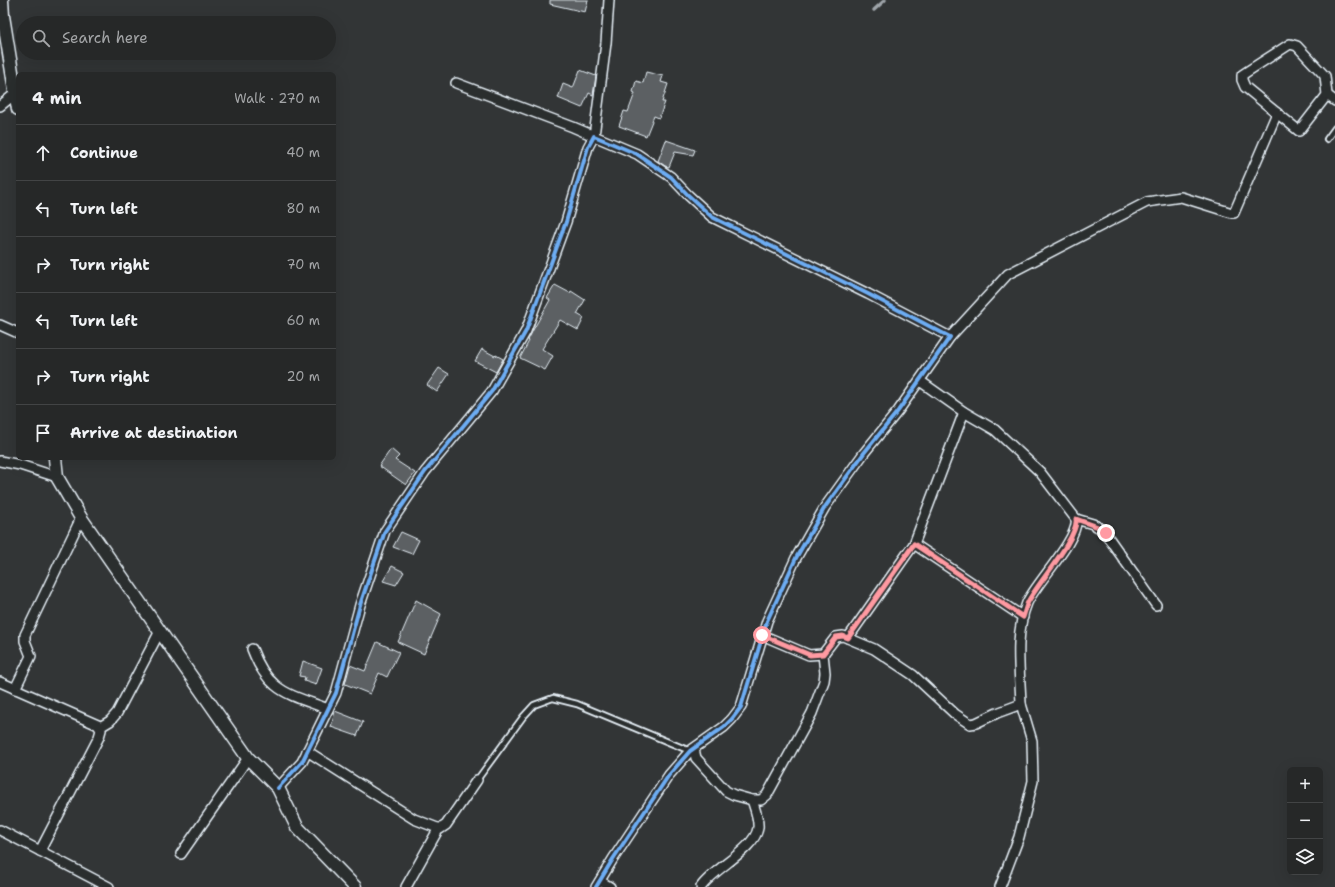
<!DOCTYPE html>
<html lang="en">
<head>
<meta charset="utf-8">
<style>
	:root { --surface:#262828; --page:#2e3030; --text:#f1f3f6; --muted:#a4a6a8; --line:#424445 }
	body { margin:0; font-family:"Shantell Sans",sans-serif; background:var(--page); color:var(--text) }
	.controls { position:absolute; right:12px; bottom:12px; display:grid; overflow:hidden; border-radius:6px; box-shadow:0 4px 16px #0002 }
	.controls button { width:36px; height:36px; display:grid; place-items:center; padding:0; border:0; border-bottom:1px solid var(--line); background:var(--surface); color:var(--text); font:20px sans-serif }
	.stop { position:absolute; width:12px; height:12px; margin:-9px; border:3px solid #ff9aa2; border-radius:50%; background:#fff }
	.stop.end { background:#ff9aa2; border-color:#fff; box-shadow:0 1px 4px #0008 }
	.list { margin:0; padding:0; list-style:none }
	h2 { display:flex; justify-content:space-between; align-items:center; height:52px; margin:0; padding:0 16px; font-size:17px }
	h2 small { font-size:13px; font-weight:400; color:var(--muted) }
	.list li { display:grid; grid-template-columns:26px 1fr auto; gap:12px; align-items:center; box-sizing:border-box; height:56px; padding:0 16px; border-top:1px solid var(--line) }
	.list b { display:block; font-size:15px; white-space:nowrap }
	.list em { font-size:13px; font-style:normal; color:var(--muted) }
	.icon { flex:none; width:22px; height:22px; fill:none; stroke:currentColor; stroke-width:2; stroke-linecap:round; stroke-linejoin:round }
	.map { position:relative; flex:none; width:1335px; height:887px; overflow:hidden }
	.search { position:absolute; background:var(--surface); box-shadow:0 4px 16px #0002; left:16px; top:16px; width:320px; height:44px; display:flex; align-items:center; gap:10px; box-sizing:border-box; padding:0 14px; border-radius:22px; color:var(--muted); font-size:15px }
	.panel { position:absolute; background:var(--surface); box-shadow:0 4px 16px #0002; left:16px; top:72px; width:320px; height:388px; border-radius:6px }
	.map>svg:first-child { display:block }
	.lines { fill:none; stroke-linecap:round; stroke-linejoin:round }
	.stream { stroke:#9fa5aa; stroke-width:3.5 }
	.building { fill:#5c6063; stroke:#e8f1f8 }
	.service-casing { stroke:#e8f1f8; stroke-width:8 }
	.minor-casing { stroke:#e8f1f8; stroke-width:12 }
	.tertiary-casing { stroke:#e8f1f8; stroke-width:15 }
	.service { stroke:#2a2d2e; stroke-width:4.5 }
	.minor { stroke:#2a2d2e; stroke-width:9 }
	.tertiary { stroke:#2a2d2e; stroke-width:12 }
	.cycleway-casing { stroke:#2a2d2e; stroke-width:6 }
	.cycleway { stroke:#6dadf4; stroke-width:4 }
	.route { stroke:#ff9aa2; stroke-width:5 }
</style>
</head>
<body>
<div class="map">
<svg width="1335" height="887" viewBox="0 0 1335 887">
	<rect width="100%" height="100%" fill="#323536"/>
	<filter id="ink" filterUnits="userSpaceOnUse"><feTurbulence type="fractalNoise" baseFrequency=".025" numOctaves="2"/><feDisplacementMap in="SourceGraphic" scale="8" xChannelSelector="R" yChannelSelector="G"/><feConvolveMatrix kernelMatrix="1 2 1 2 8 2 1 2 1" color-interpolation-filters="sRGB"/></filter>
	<g filter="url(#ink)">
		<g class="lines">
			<polyline class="stream" points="874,10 885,0"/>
		</g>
		<g class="building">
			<polygon points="550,0 588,0 585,12 550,4"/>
			<polygon points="580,70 596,76 593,95 589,93 582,108 558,98 563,84 573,88"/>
			<polygon points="646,72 663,76 661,82 668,84 662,102 665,102 659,118 654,116 646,136 619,126 624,111 628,112 635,93 633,92 636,81 643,83"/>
			<polygon points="666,140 695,150 693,155 675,152 669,167 665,166 658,161"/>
			<polygon points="555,285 570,293 571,291 585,300 577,314 584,318 578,330 560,320 542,349 553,356 545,370 520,358 529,341 528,340 533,330 550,300 547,298"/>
			<polygon points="482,349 495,356 496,355 503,359 496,372 475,361"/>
			<polygon points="439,368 449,374 437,392 427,385"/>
			<polygon points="391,449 399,456 395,460 415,473 406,485 379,466"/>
			<polygon points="401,532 419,540 412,554 393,547"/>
			<polygon points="392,566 404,572 396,585 383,581"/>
			<polygon points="416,600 441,614 424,654 398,642"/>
			<polygon points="377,642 399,652 387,677 379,673 370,694 345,684 350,665 365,671"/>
			<polygon points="303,661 322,668 316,685 304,681 305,677 299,676"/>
			<polygon points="335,711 363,722 357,736 331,727"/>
		</g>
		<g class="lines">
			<g class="service-casing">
				<g id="service">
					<polyline points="1327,139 1335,128"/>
					<polyline points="477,780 523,717 534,705 553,698 577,704 690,751"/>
				</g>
			</g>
			<g class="minor-casing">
				<g id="minor">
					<polygon points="1290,44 1297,46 1325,76 1327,95 1299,131 1245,87 1242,80 1242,75 1248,71"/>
					<polyline points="456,83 573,127 594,136 606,43 609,0"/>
					<polyline points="1327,95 1335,101"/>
					<polyline points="0,106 16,93"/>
					<polyline points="0,325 18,333"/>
					<polyline points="950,337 1008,274 1147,202 1181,197 1232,213 1234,213 1277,113"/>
					<polyline points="0,461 20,465 57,477"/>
					<polyline points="1076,519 1093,524 1103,530 1156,605"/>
					<polyline points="914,544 1023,617"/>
					<path d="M762,635L809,655L823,654L836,637L843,636L874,649L913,675L955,714L970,724L976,723L997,713L1021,704C1020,671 1014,635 1027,603C1035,584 1080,538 1076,519L1040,472L995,430L964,412L920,381"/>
					<polyline points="848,638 914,544 964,412"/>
					<path d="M252,649C257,662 264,676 275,685C289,697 311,702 328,709"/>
					<polyline points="0,682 98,725 101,730 99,737 40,851"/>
					<polyline points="15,689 31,656 25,641 25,635 81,518"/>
					<polyline points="100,727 110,721 117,713 160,631"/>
					<polyline points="694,749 696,758 726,791 734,795 752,800 761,800 767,795 812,713 824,681 825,673 823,654"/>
					<polyline points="307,751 414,819 440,829 446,825 477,780"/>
					<polyline points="278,788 302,762 336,693 360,605 385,531 425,472 492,391 526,331 566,222 588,147 594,136 637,154 671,177 688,195 712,217 868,294 950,337 898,411 864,453 825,507 796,558 767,621 741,707 732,719 724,727 690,751 669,775 613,859 596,887"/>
					<polyline points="0,830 109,887"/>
					<polyline points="181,854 248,758"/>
					<polyline points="600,881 610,887"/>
					<polyline points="406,887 439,828"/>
					<path d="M701,887C714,868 755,849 758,828C759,819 755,809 752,800"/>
					<polyline points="1000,887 1019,837 1033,781 1032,741 1021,704"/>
				</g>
			</g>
			<g class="tertiary-casing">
				<g id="tertiary">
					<polyline points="2,0 3,16 18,109"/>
					<polyline points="55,458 57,477 81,518 248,758 278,788 297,827 355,887"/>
				</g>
			</g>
			<use href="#service" class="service"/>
			<use href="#minor" class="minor"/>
			<use href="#tertiary" class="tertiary"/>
			<g class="cycleway-casing">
				<polyline id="cycleway" points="278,788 302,762 336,693 360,605 385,531 425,472 492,391 526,331 566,222 588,147 594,136 637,154 671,177 688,195 712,217 868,294 950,337 898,411 864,453 825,507 796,558 767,621 741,707 732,719 724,727 690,751 669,775 613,859 596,887"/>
			</g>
			<use href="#cycleway" class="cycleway"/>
		</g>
	</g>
	<g class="lines" filter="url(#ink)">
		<path class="route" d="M762,635L810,655L823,654L836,637L843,636L848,638L914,544L1023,617C1025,612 1026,606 1028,602C1037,584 1079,537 1076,519L1098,527L1106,533"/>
	</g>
</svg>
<div class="controls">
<button>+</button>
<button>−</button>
<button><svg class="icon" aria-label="layers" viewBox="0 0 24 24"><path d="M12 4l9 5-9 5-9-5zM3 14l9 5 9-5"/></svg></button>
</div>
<div class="stop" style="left:762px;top:635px"></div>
<div class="stop end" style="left:1106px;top:533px"></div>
<div class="search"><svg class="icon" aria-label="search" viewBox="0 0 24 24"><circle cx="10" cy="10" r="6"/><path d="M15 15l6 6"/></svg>Search here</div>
<section class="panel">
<h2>4 min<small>Walk · 270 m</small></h2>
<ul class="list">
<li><svg class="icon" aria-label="ahead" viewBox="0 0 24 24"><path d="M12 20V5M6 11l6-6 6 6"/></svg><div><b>Continue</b></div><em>40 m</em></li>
<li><svg class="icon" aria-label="left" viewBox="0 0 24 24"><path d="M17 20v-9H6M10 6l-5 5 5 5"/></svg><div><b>Turn left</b></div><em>80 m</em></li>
<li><svg class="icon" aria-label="right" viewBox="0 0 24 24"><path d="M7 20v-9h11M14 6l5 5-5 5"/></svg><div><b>Turn right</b></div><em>70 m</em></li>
<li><svg class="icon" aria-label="left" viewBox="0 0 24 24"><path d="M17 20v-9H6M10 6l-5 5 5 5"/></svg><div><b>Turn left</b></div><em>60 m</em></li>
<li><svg class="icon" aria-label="right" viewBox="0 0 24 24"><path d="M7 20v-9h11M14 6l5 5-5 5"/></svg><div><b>Turn right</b></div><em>20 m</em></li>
<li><svg class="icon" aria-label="arrive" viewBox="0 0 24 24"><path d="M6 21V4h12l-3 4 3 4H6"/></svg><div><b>Arrive at destination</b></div></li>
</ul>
</section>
</div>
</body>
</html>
